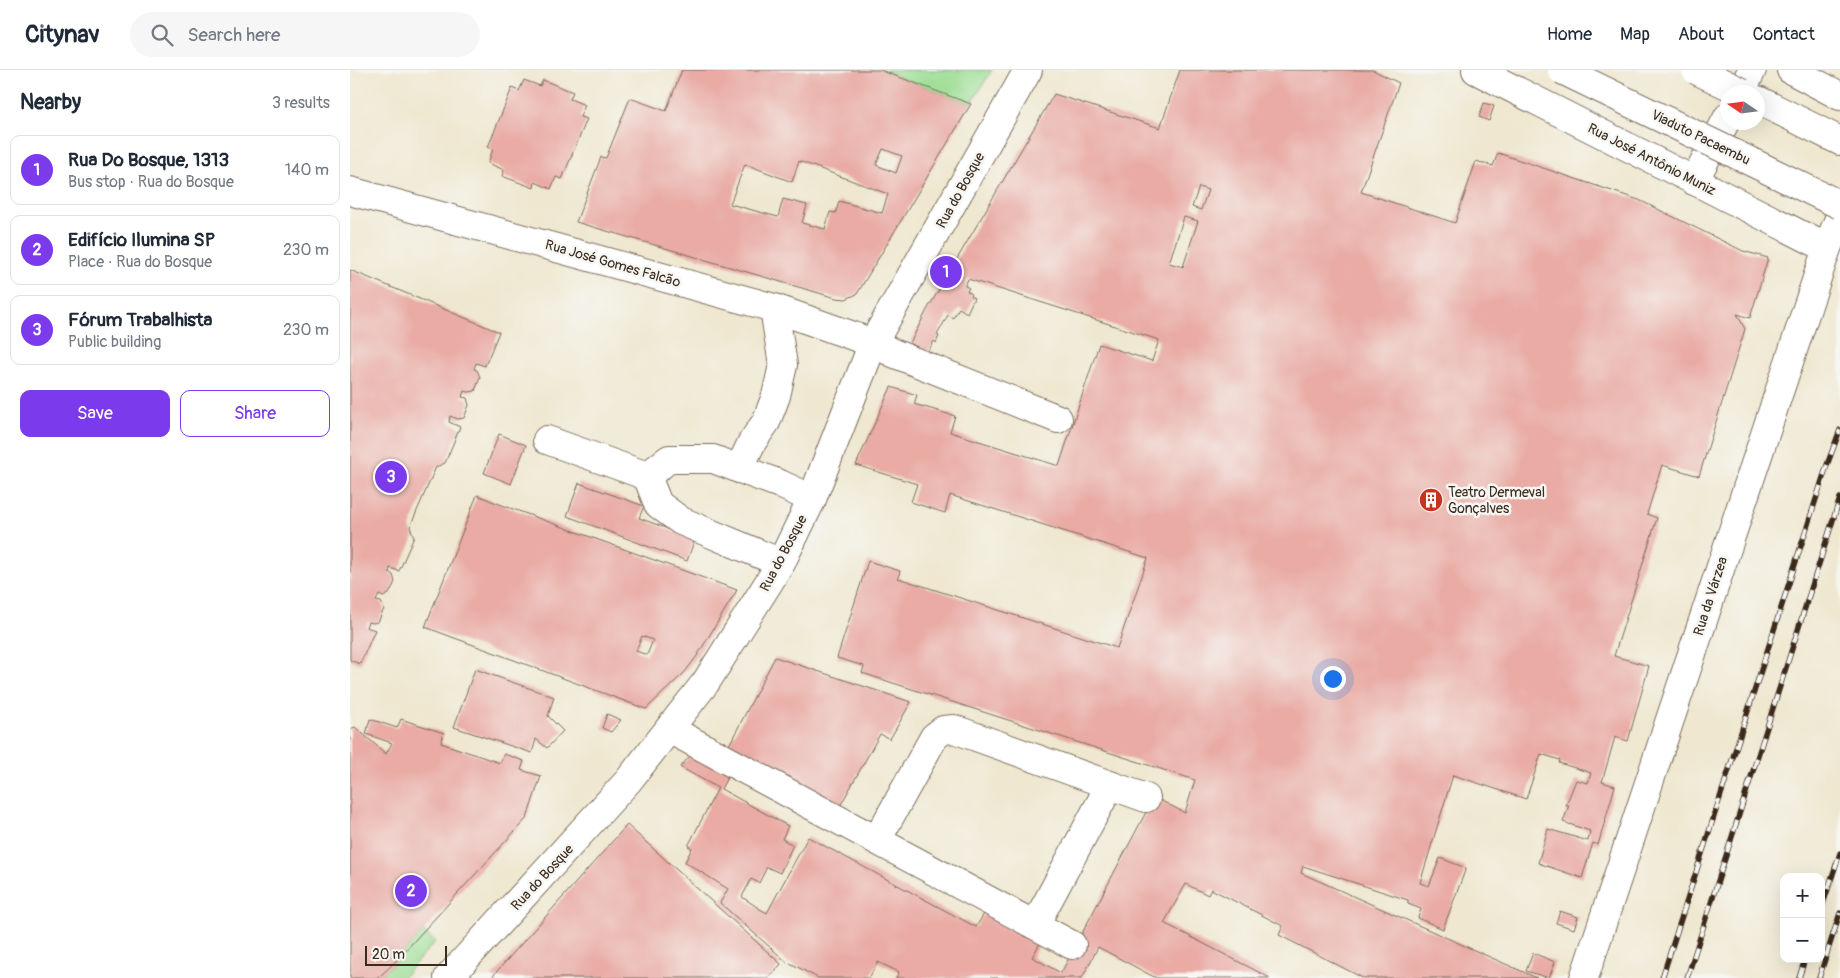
<!DOCTYPE html>
<html lang="en">
<head>
<meta charset="utf-8">
<style>
	:root { --surface:#fff; --page:#f6f6f7; --text:#1f2937; --muted:#747a83; --line:#e0e1e3; --accent:#7c3aed }
	body { margin:0; font-family:Pangolin,sans-serif; background:var(--page); color:var(--text) }
	.controls { position:absolute; right:15px; bottom:15px; display:grid; overflow:hidden; border-radius:10px; box-shadow:0 5px 20px #0002 }
	.controls button { width:45px; height:45px; display:grid; place-items:center; padding:0; border:0; border-bottom:1px solid var(--line); background:var(--surface); color:var(--text); font:25px sans-serif }
	.compass { position:absolute; left:1370px; top:15px; width:45px; height:45px; border-radius:50%; background:var(--surface); box-shadow:0 5px 20px #0002; rotate:283deg }
	.scale { position:absolute; left:15px; bottom:12px; width:82px; box-sizing:border-box; padding-left:5px; border:2px solid #3b2a1e; border-top:0; font-size:14px; line-height:18px; white-space:nowrap; color:#3b2a1e; -webkit-text-stroke:4px #f6f6f2; paint-order:stroke }
	.you { position:absolute; left:982px; top:608px; width:18px; height:18px; margin:-12px; border:4px solid #fff; border-radius:50%; background:#1a73e8; box-shadow:0 0 0 8px #1a73e833 }
	.badge { display:grid; place-items:center; width:32px; height:32px; border-radius:50%; background:var(--accent); color:#fff; font-size:16px; font-weight:700 }
	.pin { position:absolute; translate:-50% -50%; border:2px solid #fff; box-shadow:0 1px 5px #0006 }
	.list { margin:0; padding:0; list-style:none }
	h2 { display:flex; justify-content:space-between; align-items:center; height:65px; margin:0; padding:0 20px; font-size:21px }
	h2 small { font-size:16px; font-weight:400; color:var(--muted) }
	.list li { display:grid; grid-template-columns:32px 1fr auto; gap:15px; align-items:center; box-sizing:border-box; height:70px; margin:0 10px 10px; padding:0 10px; border:1px solid var(--line); border-radius:10px }
	.list b { display:block; font-size:19px; white-space:nowrap }
	.list p { margin:0; font-size:16px; white-space:nowrap; color:var(--muted) }
	.list em { font-size:16px; font-style:normal; color:var(--muted) }
	.actions { display:flex; gap:10px; padding:15px 20px }
	.actions a { flex:1; padding:11px 0; border:1px solid var(--accent); border-radius:10px; text-align:center; font-size:18px; color:var(--accent) }
	.actions .main { background:var(--accent); color:#fff }
	.icon { flex:none; width:28px; height:28px; fill:none; stroke:currentColor; stroke-width:2; stroke-linecap:round; stroke-linejoin:round }
	.map { position:relative; flex:none; width:1490px; height:908px; overflow:hidden }
	header { display:flex; align-items:center; gap:30px; box-sizing:border-box; height:70px; padding:0 25px; background:var(--surface); border-bottom:1px solid var(--line) }
	header strong { font-size:24px }
	nav { display:flex; gap:28px; margin-inline-start:auto; font-size:18px }
	.search { width:350px; height:45px; background:var(--page); display:flex; align-items:center; gap:12px; box-sizing:border-box; padding:0 18px; border-radius:28px; color:var(--muted); font-size:19px }
	main { display:flex }
	aside { flex:1; background:var(--surface) }
	.map>svg:first-child { display:block }
	.green { fill:#9dde95; stroke:#6c845a }
	.building { fill:#e9aba4; fill-rule:evenodd }
	.lines { fill:none; stroke-linecap:round; stroke-linejoin:round }
	.minor-casing { stroke:#7a6c5c; stroke-width:30 }
	.major-casing { stroke:#7a6c5c; stroke-width:30 }
	.minor { stroke:#fff; stroke-width:28 }
	.major { stroke:#fff; stroke-width:28 }
	.rail-casing { stroke:#3b2a1e; stroke-width:5.5 }
	.rail { stroke:#f6f6f2; stroke-width:4; stroke-dasharray:11; stroke-linecap:butt }
	.major-bridge-casing { stroke:#7a6c5c; stroke-width:30; stroke-linecap:butt }
	.major-bridge { stroke:#fff; stroke-width:28 }
	.labels { text-anchor:middle; stroke-width:5; stroke-linejoin:round; paint-order:stroke }
	.street-label { font-size:14px; fill:#3b2a1e; stroke:#f6f6f2 }
	.poi-label { font-size:14px; fill:#3b2a1e; stroke:#f6f6f2; text-anchor:start }
</style>
</head>
<body>
<header>
<strong>Citynav</strong>
<div class="search"><svg class="icon" aria-label="search" viewBox="0 0 24 24"><circle cx="10" cy="10" r="6"/><path d="M15 15l6 6"/></svg>Search here</div>
<nav><a>Home</a><a>Map</a><a>About</a><a>Contact</a></nav>
</header>
<main>
<aside>
<h2>Nearby<small>3 results</small></h2>
<ul class="list">
<li><span class="badge">1</span><div><b>Rua Do Bosque, 1313</b><p>Bus stop · Rua do Bosque</p></div><em>140 m</em></li>
<li><span class="badge">2</span><div><b>Edifício Ilumina SP</b><p>Place · Rua do Bosque</p></div><em>230 m</em></li>
<li><span class="badge">3</span><div><b>Fórum Trabalhista</b><p>Public building</p></div><em>230 m</em></li>
</ul>
<div class="actions"><a class="main">Save</a><a>Share</a></div>
</aside>
<div class="map">
<svg width="1490" height="908" viewBox="0 0 1490 908">
	<rect width="100%" height="100%" fill="#f6f6f2"/>
	<filter id="ink" filterUnits="userSpaceOnUse"><feTurbulence type="fractalNoise" baseFrequency=".02" numOctaves="2"/><feDisplacementMap in="SourceGraphic" scale="10" xChannelSelector="R" yChannelSelector="G"/><feConvolveMatrix kernelMatrix="1 2 1 2 8 2 1 2 1" color-interpolation-filters="sRGB"/></filter>
	<filter id="wash" filterUnits="userSpaceOnUse"><feTurbulence type="fractalNoise" baseFrequency=".0096" numOctaves="4" result="noise"/><feDisplacementMap in="SourceGraphic" scale="20" xChannelSelector="R" yChannelSelector="G"/><feGaussianBlur stdDeviation="1.12" result="paint"/><feColorMatrix in="noise" values="0 0 0 0 0 0 0 0 0 0 0 0 0 0 0 0 0 1.4 0 .05"/><feComposite in="paint" operator="in"/></filter>
	<g filter="url(#wash)">
		<rect width="100%" height="100%" fill="#efe7cf"/>
		<g class="green">
			<polygon points="530,0 642,0 621,34"/>
			<polygon points="73,861 85,872 52,908 28,908 43,894"/>
		</g>
		<g id="blocks">
			<g class="building">
				<path d="M332,0H530L621,34L507,224L496,229L486,228L226,152L251,87L256,88L280,28L316,41ZM533,79L552,86L546,103L526,95ZM449,91L538,124L532,143L489,131L486,143L480,142L475,159L452,153L457,135L433,129L428,147L380,134L395,94L442,112Z"/>
				<path d="M830,0H1023L1049,13L1011,122L1105,153L1126,91L1143,96L1148,83L1289,130L1393,181L1418,188L1400,248L1387,244L1395,259L1349,406L1312,395L1297,444L1307,448L1264,586L1299,596L1278,671L1265,667L1252,712L1265,716L1248,775L1243,773L1232,808L1188,793L1198,759L1238,771L1240,761L1213,752L1219,735H1216L1226,710L1238,713L1241,703L1209,693L1210,690L1191,684L1176,729L1103,705L1070,813L1079,816L1090,788L1116,798L1093,859L1068,848L1071,839L1058,834V830L953,796L951,803L1187,908H1013L929,865L933,856L861,819L858,825L836,814L814,853L920,908H806L748,877L732,908H546L549,902L528,892L519,908H468L440,893L439,894L370,833L378,819L335,792L342,778L338,776L368,718L330,697L344,682L381,700L371,719L438,756L432,769L443,775L430,803L417,797L409,813L401,809L392,827L410,839L417,843L458,767L626,857L637,839L692,870L682,887L711,903L804,727L835,743L845,710L512,603L514,596L487,588L518,491L550,501L548,508L767,578L798,488L600,425L595,443L561,432L567,414L506,395L541,317L567,325L564,334L605,346L600,362L709,396L749,274L802,291L809,270L618,209L615,216L619,218L617,221L622,224L621,226L624,228L617,243L609,238L603,248L598,245L587,265L589,266L586,273L584,271L577,283L560,273L577,240L704,24L810,58ZM849,117L858,120L851,140L842,137ZM834,147L848,151L833,197L819,193Z"/>
				<polygon points="174,10 190,16 193,10 223,22 220,29 235,35 230,47 237,49 212,109 206,107 201,119 185,112 184,118 152,106 154,100 138,93 143,79 138,77 162,18 169,21"/>
				<polygon points="1134,33 1144,36 1139,51 1129,47"/>
				<polygon points="0,200 149,262 135,296 126,293 124,299 127,300 130,307 125,321 119,322 114,321 112,327 117,328 119,335 114,348 108,349 100,346 99,352 110,357 95,393 86,397 60,457 64,467 49,501 40,498 39,502 43,505 45,512 39,524 33,527 29,525 26,531 31,532 34,539 28,552 23,553 18,552 16,557 25,560 10,594 0,590"/>
				<polygon points="149,364 176,375 161,414 134,403"/>
				<polygon points="229,413 294,436 289,448 345,469 337,491 217,446"/>
				<path d="M127,425L152,435L387,520L347,586L335,602L296,639L75,557ZM292,566L303,570L297,585L286,581Z"/>
				<polygon points="425,587 561,632 540,669 530,664 489,738 377,679"/>
				<polygon points="125,599 204,627 198,646 213,661 197,678 186,669 182,683 104,657"/>
				<polygon points="257,644 271,650 261,662 252,658"/>
				<polygon points="20,649 47,658 51,649 94,663 91,673 150,693 154,684 174,691 171,700 191,706 177,748 43,894 28,908 0,908 0,659 5,657 36,684 42,673 16,664"/>
				<polygon points="277,755 431,894 419,908 141,908"/>
				<polygon points="1210,841 1228,847 1224,859 1206,853"/>
				<polygon points="1183,883 1205,892 1199,908 1176,901"/>
			</g>
		</g>
	</g>
	<g filter="url(#ink)">
		<use href="#blocks" fill-opacity="0" stroke="#7a6c5c" stroke-width="1"/>
		<g class="lines">
			<g class="minor-casing">
				<g id="minor">
					<polyline points="1126,0 1477,178"/>
					<polyline points="1441,0 1490,26"/>
					<polyline points="1391,22 1402,0"/>
					<polyline points="1344,111 1378,47"/>
					<polyline points="0,121 424,238 523,273 543,283 708,349"/>
					<polyline points="197,370 297,406"/>
					<polyline points="389,399 402,372 416,352 426,326 433,295 424,238"/>
					<polyline points="297,406 319,389 363,389 430,414 462,429"/>
					<polyline points="297,406 308,434 331,451 431,493"/>
					<polyline points="319,659 722,875"/>
					<polyline points="527,770 584,667 593,660 604,659 796,728"/>
					<polyline points="685,855 760,715"/>
					<polyline points="98,908 278,711 356,612 431,493 462,429 523,273 678,0"/>
					<polyline points="1234,908 1477,178 1490,146"/>
				</g>
			</g>
			<g class="major-casing">
				<polyline id="major" points="1408,30 1490,71"/>
			</g>
			<use href="#minor" class="minor"/>
			<use href="#major" class="major"/>
			<g class="rail-casing">
				<g id="rail">
					<polyline points="1471,840 1490,783"/>
					<polyline points="1312,908 1477,395 1490,360"/>
					<polyline points="1337,908 1490,428"/>
					<polyline points="1449,908 1455,889"/>
					<polyline points="1469,908 1490,843"/>
				</g>
			</g>
			<use href="#rail" class="rail"/>
			<g class="major-bridge-casing">
				<g id="major-bridge">
					<polyline points="1212,0 1490,135"/>
					<polyline points="1346,0 1392,22"/>
				</g>
			</g>
			<use href="#major-bridge" class="major-bridge"/>
		</g>
	</g>
	<defs>
		<g id="building-disc" transform="scale(1.25)"><circle r="9.5" fill="#c8321e" stroke="#f6f6f2"/><path d="M-4-6H4V6H1V3H-1V6H-4ZM-2.5-4.3h1.7v1.8h-1.7ZM.8-4.3h1.7v1.8H.8ZM-2.5-1h1.7V.8h-1.7ZM.8-1h1.7V.8H.8Z" fill="#fff"/></g>
	</defs>
	<g fill-rule="evenodd">
		<use href="#building-disc" x="1081" y="430"/>
	</g>
	<g class="labels">
		<g class="street-label">
			<text transform="translate(1351 67) rotate(26)" y="5">Viaduto Pacaembu</text>
			<text transform="translate(1302 89) rotate(27)" y="5">Rua José Antônio Muniz</text>
			<text transform="translate(610 120) rotate(-61)" y="5">Rua do Bosque</text>
			<text transform="translate(263 193) rotate(16)" y="5">Rua José Gomes Falcão</text>
			<text transform="translate(433 483) rotate(-62)" y="5">Rua do Bosque</text>
			<text transform="translate(1360 526) rotate(-72)" y="5">Rua da Várzea</text>
			<text transform="translate(192 807) rotate(-47)" y="5">Rua do Bosque</text>
		</g>
		<g class="poi-label">
			<text x="1098" y="427">Teatro Dermeval<tspan x="1098" dy="16">Gonçalves</tspan></text>
		</g>
	</g>
</svg>
<div class="controls">
<button>+</button>
<button>−</button>
</div>
<svg class="compass" viewBox="-18 -18 36 36"><path d="M0-13l5 13h-10z" fill="#e53935"/><path d="M0 13l5-13h-10z" fill="#747a83"/></svg>
<div class="scale">20 m</div>
<div class="you"></div>
<div class="pin badge" style="left:596px;top:202px">1</div>
<div class="pin badge" style="left:61px;top:821px">2</div>
<div class="pin badge" style="left:41px;top:407px">3</div>
</div>
</main>
</body>
</html>
